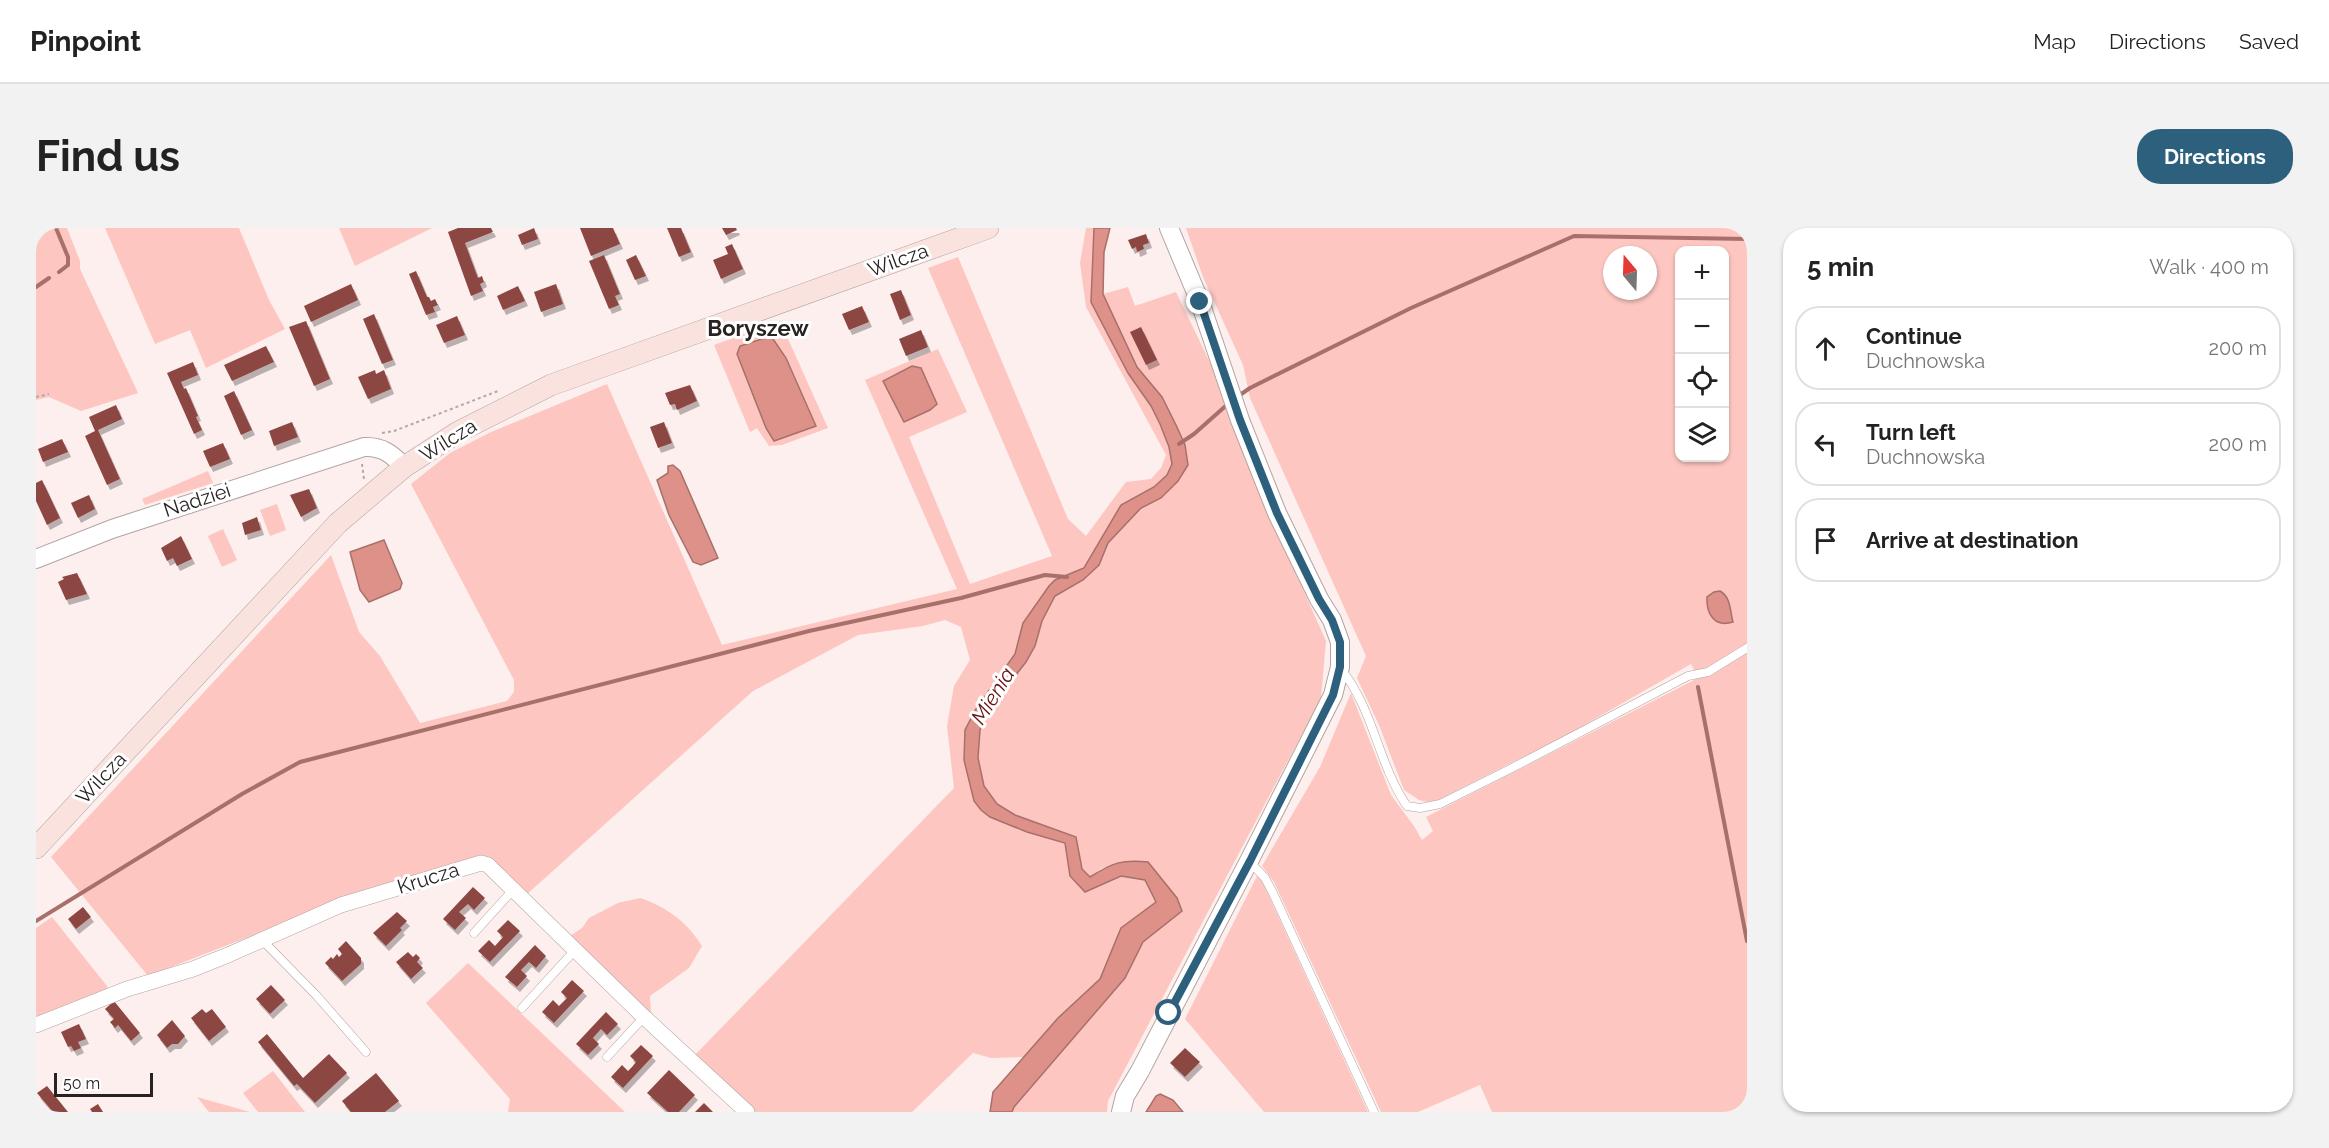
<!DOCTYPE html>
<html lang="en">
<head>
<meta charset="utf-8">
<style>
	:root { --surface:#fff; --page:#f2f2f2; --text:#222; --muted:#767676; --line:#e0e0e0; --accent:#2d607d }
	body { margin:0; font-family:Raleway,sans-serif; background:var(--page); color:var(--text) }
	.controls { position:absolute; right:18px; top:18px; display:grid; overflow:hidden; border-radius:12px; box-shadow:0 2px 4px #0004 }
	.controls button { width:54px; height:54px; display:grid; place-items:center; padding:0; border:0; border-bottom:2px solid var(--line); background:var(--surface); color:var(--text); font:30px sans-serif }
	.compass { position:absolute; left:1567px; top:18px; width:54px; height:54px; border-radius:50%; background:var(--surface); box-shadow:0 2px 4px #0004; rotate:341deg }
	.scale { position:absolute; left:18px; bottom:15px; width:99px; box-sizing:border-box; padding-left:6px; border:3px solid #282323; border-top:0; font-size:16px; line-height:21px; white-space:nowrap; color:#282323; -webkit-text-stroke:4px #fff; paint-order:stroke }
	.stop { position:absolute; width:18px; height:18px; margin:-14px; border:4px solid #2d607d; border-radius:50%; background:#fff }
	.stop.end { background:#2d607d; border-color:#fff; box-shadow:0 2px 6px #0008 }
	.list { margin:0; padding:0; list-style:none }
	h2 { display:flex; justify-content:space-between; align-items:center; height:78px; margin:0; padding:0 24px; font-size:26px }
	h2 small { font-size:20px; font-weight:400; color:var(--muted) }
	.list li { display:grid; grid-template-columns:39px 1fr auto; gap:18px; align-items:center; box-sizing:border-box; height:84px; margin:0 12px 12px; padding:0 12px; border:2px solid var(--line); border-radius:24px }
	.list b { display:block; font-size:22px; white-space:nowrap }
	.list p { margin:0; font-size:20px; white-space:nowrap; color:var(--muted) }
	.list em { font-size:20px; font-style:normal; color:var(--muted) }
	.icon { flex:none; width:33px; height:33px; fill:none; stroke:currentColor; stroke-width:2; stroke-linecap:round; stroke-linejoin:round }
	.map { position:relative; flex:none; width:1711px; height:884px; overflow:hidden; border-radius:24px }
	header { display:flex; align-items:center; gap:36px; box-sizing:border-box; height:84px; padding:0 30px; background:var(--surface); border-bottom:2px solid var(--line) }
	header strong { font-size:28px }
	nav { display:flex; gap:33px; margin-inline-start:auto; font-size:21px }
	.intro { display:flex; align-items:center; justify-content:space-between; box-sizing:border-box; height:144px; padding:0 36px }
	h1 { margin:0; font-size:42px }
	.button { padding:15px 27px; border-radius:24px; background:var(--accent); color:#fff; font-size:21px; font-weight:700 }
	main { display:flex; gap:36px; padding:0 36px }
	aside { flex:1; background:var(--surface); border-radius:24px; box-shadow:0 2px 4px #0004 }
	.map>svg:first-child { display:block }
	.green { fill:#fdc6c0; fill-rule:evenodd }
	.water { fill:#dd9189; stroke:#a7706a; stroke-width:1.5 }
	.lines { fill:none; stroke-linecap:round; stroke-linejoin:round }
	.stream { stroke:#a7706a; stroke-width:4 }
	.building { fill:#8c4742; filter:url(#shadow) }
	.service-casing { stroke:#b1a4a2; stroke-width:9 }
	.minor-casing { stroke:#b1a4a2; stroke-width:16 }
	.tertiary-casing { stroke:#b1a4a2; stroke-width:20 }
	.secondary-casing { stroke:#b1a4a2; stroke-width:22 }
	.path { stroke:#b3a8a6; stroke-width:2; stroke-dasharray:3 3; stroke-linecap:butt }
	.service { stroke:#fff; stroke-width:8 }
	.minor { stroke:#fff; stroke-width:15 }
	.tertiary { stroke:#fff; stroke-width:18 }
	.secondary { stroke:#fae2df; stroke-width:21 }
	.route { stroke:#2d607d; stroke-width:8 }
	.labels { text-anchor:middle; stroke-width:6; stroke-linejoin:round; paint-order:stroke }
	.street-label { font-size:20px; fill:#282323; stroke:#fff }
	.water-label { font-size:21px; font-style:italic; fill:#6a1011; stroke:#fff }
	.quarter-label { font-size:22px; font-weight:bold; fill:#282323; stroke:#fff }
</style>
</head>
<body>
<header>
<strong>Pinpoint</strong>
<nav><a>Map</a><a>Directions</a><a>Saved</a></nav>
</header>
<div class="intro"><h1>Find us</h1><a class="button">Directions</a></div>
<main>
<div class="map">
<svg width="1711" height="884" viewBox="0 0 1711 884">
	<defs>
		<filter id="shadow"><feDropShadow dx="3" dy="5" stdDeviation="0" flood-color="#0004"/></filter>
	</defs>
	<rect width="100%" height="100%" fill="#fdefed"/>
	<g class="green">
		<polygon points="0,0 31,0 44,33 44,41 102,165 45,183 13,169 0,172"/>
		<polygon points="69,0 203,0 233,72 249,101 170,140 154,102 119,116"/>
		<polygon points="303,0 396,0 319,38"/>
		<polygon points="1050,0 1058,0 1055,74 1092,145 1115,178 1124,196 1133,219 1136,236 1131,247 1118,259 1085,277 1048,340 1019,352 1013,358 987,395 979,426 940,481 938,573 991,604 1029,615 1034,648 1049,664 1085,648 1109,652 1120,674 1085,700 1064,751 1022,790 990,829 955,830 937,825 876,884 718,884 658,828 918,560 911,498 918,458 934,432 925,399 909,392 887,398 822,407 717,463 489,668 447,628 287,680 112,748 15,629 295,327 323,404 344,428 384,495 471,473 478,464 478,452 375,256 414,225 455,204 571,156 686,417 921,361 829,152 902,121 931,184 873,209 934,356 1016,328 892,40 922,29 1032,291 1050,308 1090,254 1115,251 1125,240 1130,227 1050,79 1044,35"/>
		<path d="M1150,0H1711V884H1456L1444,857L1382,884H1345L1238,654L1226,638L1284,539L1315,465L1355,567L1378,598L1386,612L1397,603L1390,589L1662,450L1655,436L1536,504L1396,575L1383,572L1368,562L1343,497L1321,450L1330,428L1214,170L1207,137L1167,49ZM1644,22H1688V230H1644ZM1576,27H1612V63H1576Z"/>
		<polygon points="1092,59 1099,78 1140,64 1179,145 1227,272 1290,413 1285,470 1072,873 1071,884 976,884 978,879 1089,750 1107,714 1146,682 1140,670 1112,634 1066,640 1054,649 1046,641 1040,609 979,587 961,576 948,559 942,530 944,502 951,484 990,434 999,418 1006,393 1019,368 1047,352 1063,337 1072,315 1087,299 1105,280 1125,270 1142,253 1140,197 1126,169 1101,139 1067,66"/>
		<polygon points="744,93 792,200 746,217 733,218 721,200 714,204 678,117"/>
		<polygon points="172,243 177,255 109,277 106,271"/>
		<polygon points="241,276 250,302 234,308 224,282"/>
		<polygon points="187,301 201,332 186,339 172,308"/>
		<polygon points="1221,648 1226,653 1332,884 1228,884 1149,791"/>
		<path d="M604,670C630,678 652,695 666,718L653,740L614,768L615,786L531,710L546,700L553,690L582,675Z"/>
		<polygon points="16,689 71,758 72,762 0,793 0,700"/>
		<polygon points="432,735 589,884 472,884 474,871 390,775"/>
		<polygon points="237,843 269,884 222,884 207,865"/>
		<polygon points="161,869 214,884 173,884"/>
	</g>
	<g class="water">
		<path d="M1058,0H1074L1068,24L1067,66L1101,139L1126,169L1140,197L1149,217L1152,237L1142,253L1125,270L1105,280L1072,315L1063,337L1047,352L1019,368L1006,393L999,418L990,434L951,484L944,502L942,530L948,558L961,576L979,587L1040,609L1046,641L1054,649C1076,635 1086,631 1112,634L1141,670L1146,683L1107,714L1089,750L978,879L976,884H954L957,864L1022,790L1064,751L1085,700L1120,674L1109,652L1085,648L1049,664L1034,648L1029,615L991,604L954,589L945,582L938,573L928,532L929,502L940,481L979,426L987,395L1013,358L1019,352L1048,340L1085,277L1118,259L1131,247L1136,236L1133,219L1124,196L1115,178L1092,145L1055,74Z"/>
		<polygon points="735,108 750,130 780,198 738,213 730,200 701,126 704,118"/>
		<polygon points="876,138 885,140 901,176 894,182 868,194 847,153"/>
		<polygon points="637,237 644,243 682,330 665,337 657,334 633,287 621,252 632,245 632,238"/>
		<polygon points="348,312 366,355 364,361 333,374 324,362 314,324"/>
		<path d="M1684,363C1695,369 1694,383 1697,394C1678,400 1670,385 1671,369L1678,364Z"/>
		<polygon points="1124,866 1137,872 1147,884 1110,884 1120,868"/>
	</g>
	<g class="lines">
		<g class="stream">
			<polyline points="20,0 32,29 32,37 23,44"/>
			<polyline points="0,59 13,50"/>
			<polyline points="1201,169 1214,160 1375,80 1538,8 1711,11"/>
			<polyline points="1143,216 1158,206 1193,175"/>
			<polyline points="1662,459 1711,713"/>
			<polyline points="0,693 206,566 264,534 773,403 925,370 1009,347 1031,349"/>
		</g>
	</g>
	<g class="building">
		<polygon points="422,0 455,0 457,4 429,15 442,50 446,48 448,54 444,56 447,63 435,68 412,4"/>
		<polygon points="498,0 502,11 486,17 482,7"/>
		<polygon points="544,0 577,0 584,16 555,28"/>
		<polygon points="631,0 645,0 655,24 643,29"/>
		<polygon points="686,0 700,0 701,2 690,7"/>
		<polygon points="1110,6 1113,15 1107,17 1108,21 1101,24 1100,19 1096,21 1092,12"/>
		<polygon points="696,16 707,41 685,51 677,32 692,26 689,19"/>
		<polygon points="568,27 584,66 579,68 583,77 573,81 553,33"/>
		<polygon points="600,27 610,48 599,52 590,32"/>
		<polygon points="380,43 391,69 393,69 395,73 399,71 402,77 397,79 399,84 390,87 373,46"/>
		<polygon points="315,56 322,72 275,94 268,78"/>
		<polygon points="520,56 527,76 505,84 498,64"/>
		<polygon points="482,58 489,73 467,82 461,68"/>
		<polygon points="865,62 875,87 864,92 854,66"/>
		<polygon points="826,78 833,94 813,102 806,86"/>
		<polygon points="338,86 357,132 346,136 327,91"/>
		<polygon points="421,88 429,107 408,115 400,97"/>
		<polygon points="270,93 294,151 278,158 253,99"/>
		<polygon points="1105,99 1121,132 1110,137 1094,104"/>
		<polygon points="885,102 892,119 870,128 863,111"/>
		<polygon points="230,118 238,134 196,153 188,137"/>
		<polygon points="157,134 162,147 145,154 148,161 150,160 162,188 160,189 166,202 158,206 131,145"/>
		<polygon points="339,142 340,146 348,142 355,161 332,171 322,149"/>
		<polygon points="654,157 661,173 641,182 639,176 634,177 629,165"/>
		<polygon points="198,163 216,202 205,207 188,168"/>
		<polygon points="80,177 86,191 62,202 84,251 71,257 49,208 59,203 53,189"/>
		<polygon points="256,194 262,209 238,218 233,203"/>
		<polygon points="628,194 636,215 622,220 614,199"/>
		<polygon points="26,211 32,224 7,234 2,221"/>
		<polygon points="187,215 194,231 174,239 167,223"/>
		<polygon points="6,252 24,290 11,297 0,273 0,255"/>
		<polygon points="273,261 281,280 265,289 254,267"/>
		<polygon points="53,267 59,281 42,290 35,275"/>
		<polygon points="221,289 225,302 209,307 206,295"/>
		<polygon points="145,308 156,331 141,338 137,330 131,333 125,320"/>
		<polygon points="41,345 51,366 30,372 22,354 28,351 26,349"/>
		<polygon points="437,659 449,670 438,682 432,676 423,684 430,690 419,702 407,691"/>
		<polygon points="47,679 55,689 40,701 32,691"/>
		<polygon points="361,684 371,693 364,700 366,702 350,718 337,705"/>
		<polygon points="472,692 484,703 454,734 442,723 453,712 459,718 467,709 461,703"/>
		<polygon points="310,713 325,730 325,736 306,753 289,735 295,729 297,731 301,726 303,729 306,726 302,721"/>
		<polygon points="499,717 510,728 500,740 493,734 485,742 491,748 481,759 469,749"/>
		<polygon points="372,724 377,729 380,726 384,730 381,734 387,740 375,751 360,734"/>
		<polygon points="536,752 548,763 518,795 506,784 517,772 523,778 531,770 525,764"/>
		<polygon points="235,757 249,772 234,786 220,771"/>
		<polygon points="78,773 104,805 95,813 82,797 79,800 74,794 78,791 69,781"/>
		<polygon points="166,781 170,785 176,781 190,799 173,813 155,790"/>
		<polygon points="570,784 582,796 571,807 565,801 557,810 563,816 552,827 540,816"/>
		<polygon points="136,792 149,808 142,816 136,816 131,820 121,807"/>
		<polygon points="43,796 50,811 42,814 45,820 38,823 35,818 32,819 25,804"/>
		<polygon points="231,806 267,850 293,826 311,845 279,875 261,856 258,858 222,814"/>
		<polygon points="605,817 617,828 587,860 575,849 586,837 592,843 596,839 600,834 594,828"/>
		<polygon points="1149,820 1164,834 1149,849 1134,835"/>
		<polygon points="633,842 659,867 643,884 632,884 611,865"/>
		<polygon points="340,845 363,873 349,884 315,884 306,873"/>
		<polygon points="11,858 32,884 17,884 1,865"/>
		<polygon points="668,875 677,884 659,884"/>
		<polygon points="62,876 67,884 56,884 54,881"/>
	</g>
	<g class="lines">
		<g class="service-casing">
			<g id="service">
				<path d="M1305,441C1338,482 1342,536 1371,578L1384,580L1404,576L1474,541L1652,448L1672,444L1711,420"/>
				<polyline points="1214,634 1229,650 1236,663 1338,884"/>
				<polyline points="438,705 476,663"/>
				<polyline points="226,712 280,767 330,824"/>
				<polyline points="486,780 539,722"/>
				<polyline points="571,829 608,789"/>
			</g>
		</g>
		<g class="minor-casing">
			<polyline id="minor" points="0,797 91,761 157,741 192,727 305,677 445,635 452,637 458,643 608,789 711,884"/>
		</g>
		<g class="tertiary-casing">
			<g id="tertiary">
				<path d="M0,331L76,301L328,219C346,218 356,226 368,239"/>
				<polyline points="1085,884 1089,868 1104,843 1213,633 1297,467 1304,439 1304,414 1296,392 1283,371 1241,285 1204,192 1164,74 1133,0"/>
			</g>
		</g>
		<g class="secondary-casing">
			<polyline id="secondary" points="0,620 302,295 368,239 422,204 515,157 952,0"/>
		</g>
		<g class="path">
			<polyline points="0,169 13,166"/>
			<polyline points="346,205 358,203 462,163"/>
			<polyline points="326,236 328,251"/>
		</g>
		<use href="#service" class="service"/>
		<use href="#minor" class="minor"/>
		<use href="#tertiary" class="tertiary"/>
		<use href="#secondary" class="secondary"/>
	</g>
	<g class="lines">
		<polyline class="route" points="1133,785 1214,633 1297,467 1304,439 1304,414 1296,392 1283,371 1241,285 1204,192 1164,74"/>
	</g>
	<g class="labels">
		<g class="street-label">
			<text transform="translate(862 32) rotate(-20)" y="7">Wilcza</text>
			<text transform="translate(412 212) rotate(-32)" y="7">Wilcza</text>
			<text transform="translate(161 272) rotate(-18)" y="7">Nadziei</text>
			<text transform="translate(65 550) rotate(-47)" y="7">Wilcza</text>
			<text transform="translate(392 650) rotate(-17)" y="7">Krucza</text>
		</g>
		<g class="water-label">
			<text transform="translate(957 468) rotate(-58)" y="7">Mienia</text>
		</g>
		<g class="quarter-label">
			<text x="722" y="108">Boryszew</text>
		</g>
	</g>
</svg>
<div class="controls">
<button>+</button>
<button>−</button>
<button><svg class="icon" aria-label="locate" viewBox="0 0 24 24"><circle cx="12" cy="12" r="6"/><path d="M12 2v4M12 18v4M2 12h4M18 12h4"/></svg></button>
<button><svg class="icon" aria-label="layers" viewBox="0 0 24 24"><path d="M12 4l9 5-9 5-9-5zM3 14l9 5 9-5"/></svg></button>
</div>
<svg class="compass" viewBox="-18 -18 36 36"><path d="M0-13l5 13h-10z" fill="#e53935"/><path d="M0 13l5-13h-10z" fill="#767676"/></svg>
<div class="scale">50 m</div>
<div class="stop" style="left:1133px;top:785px"></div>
<div class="stop end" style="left:1164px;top:74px"></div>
</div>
<aside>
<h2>5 min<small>Walk · 400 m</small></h2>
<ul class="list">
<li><svg class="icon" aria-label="ahead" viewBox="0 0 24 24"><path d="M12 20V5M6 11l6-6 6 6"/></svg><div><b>Continue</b><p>Duchnowska</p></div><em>200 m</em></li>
<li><svg class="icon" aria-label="left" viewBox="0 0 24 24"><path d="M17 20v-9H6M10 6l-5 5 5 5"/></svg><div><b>Turn left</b><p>Duchnowska</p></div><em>200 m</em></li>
<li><svg class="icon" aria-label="arrive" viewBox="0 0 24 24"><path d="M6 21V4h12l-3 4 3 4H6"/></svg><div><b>Arrive at destination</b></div></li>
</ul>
</aside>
</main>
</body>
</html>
